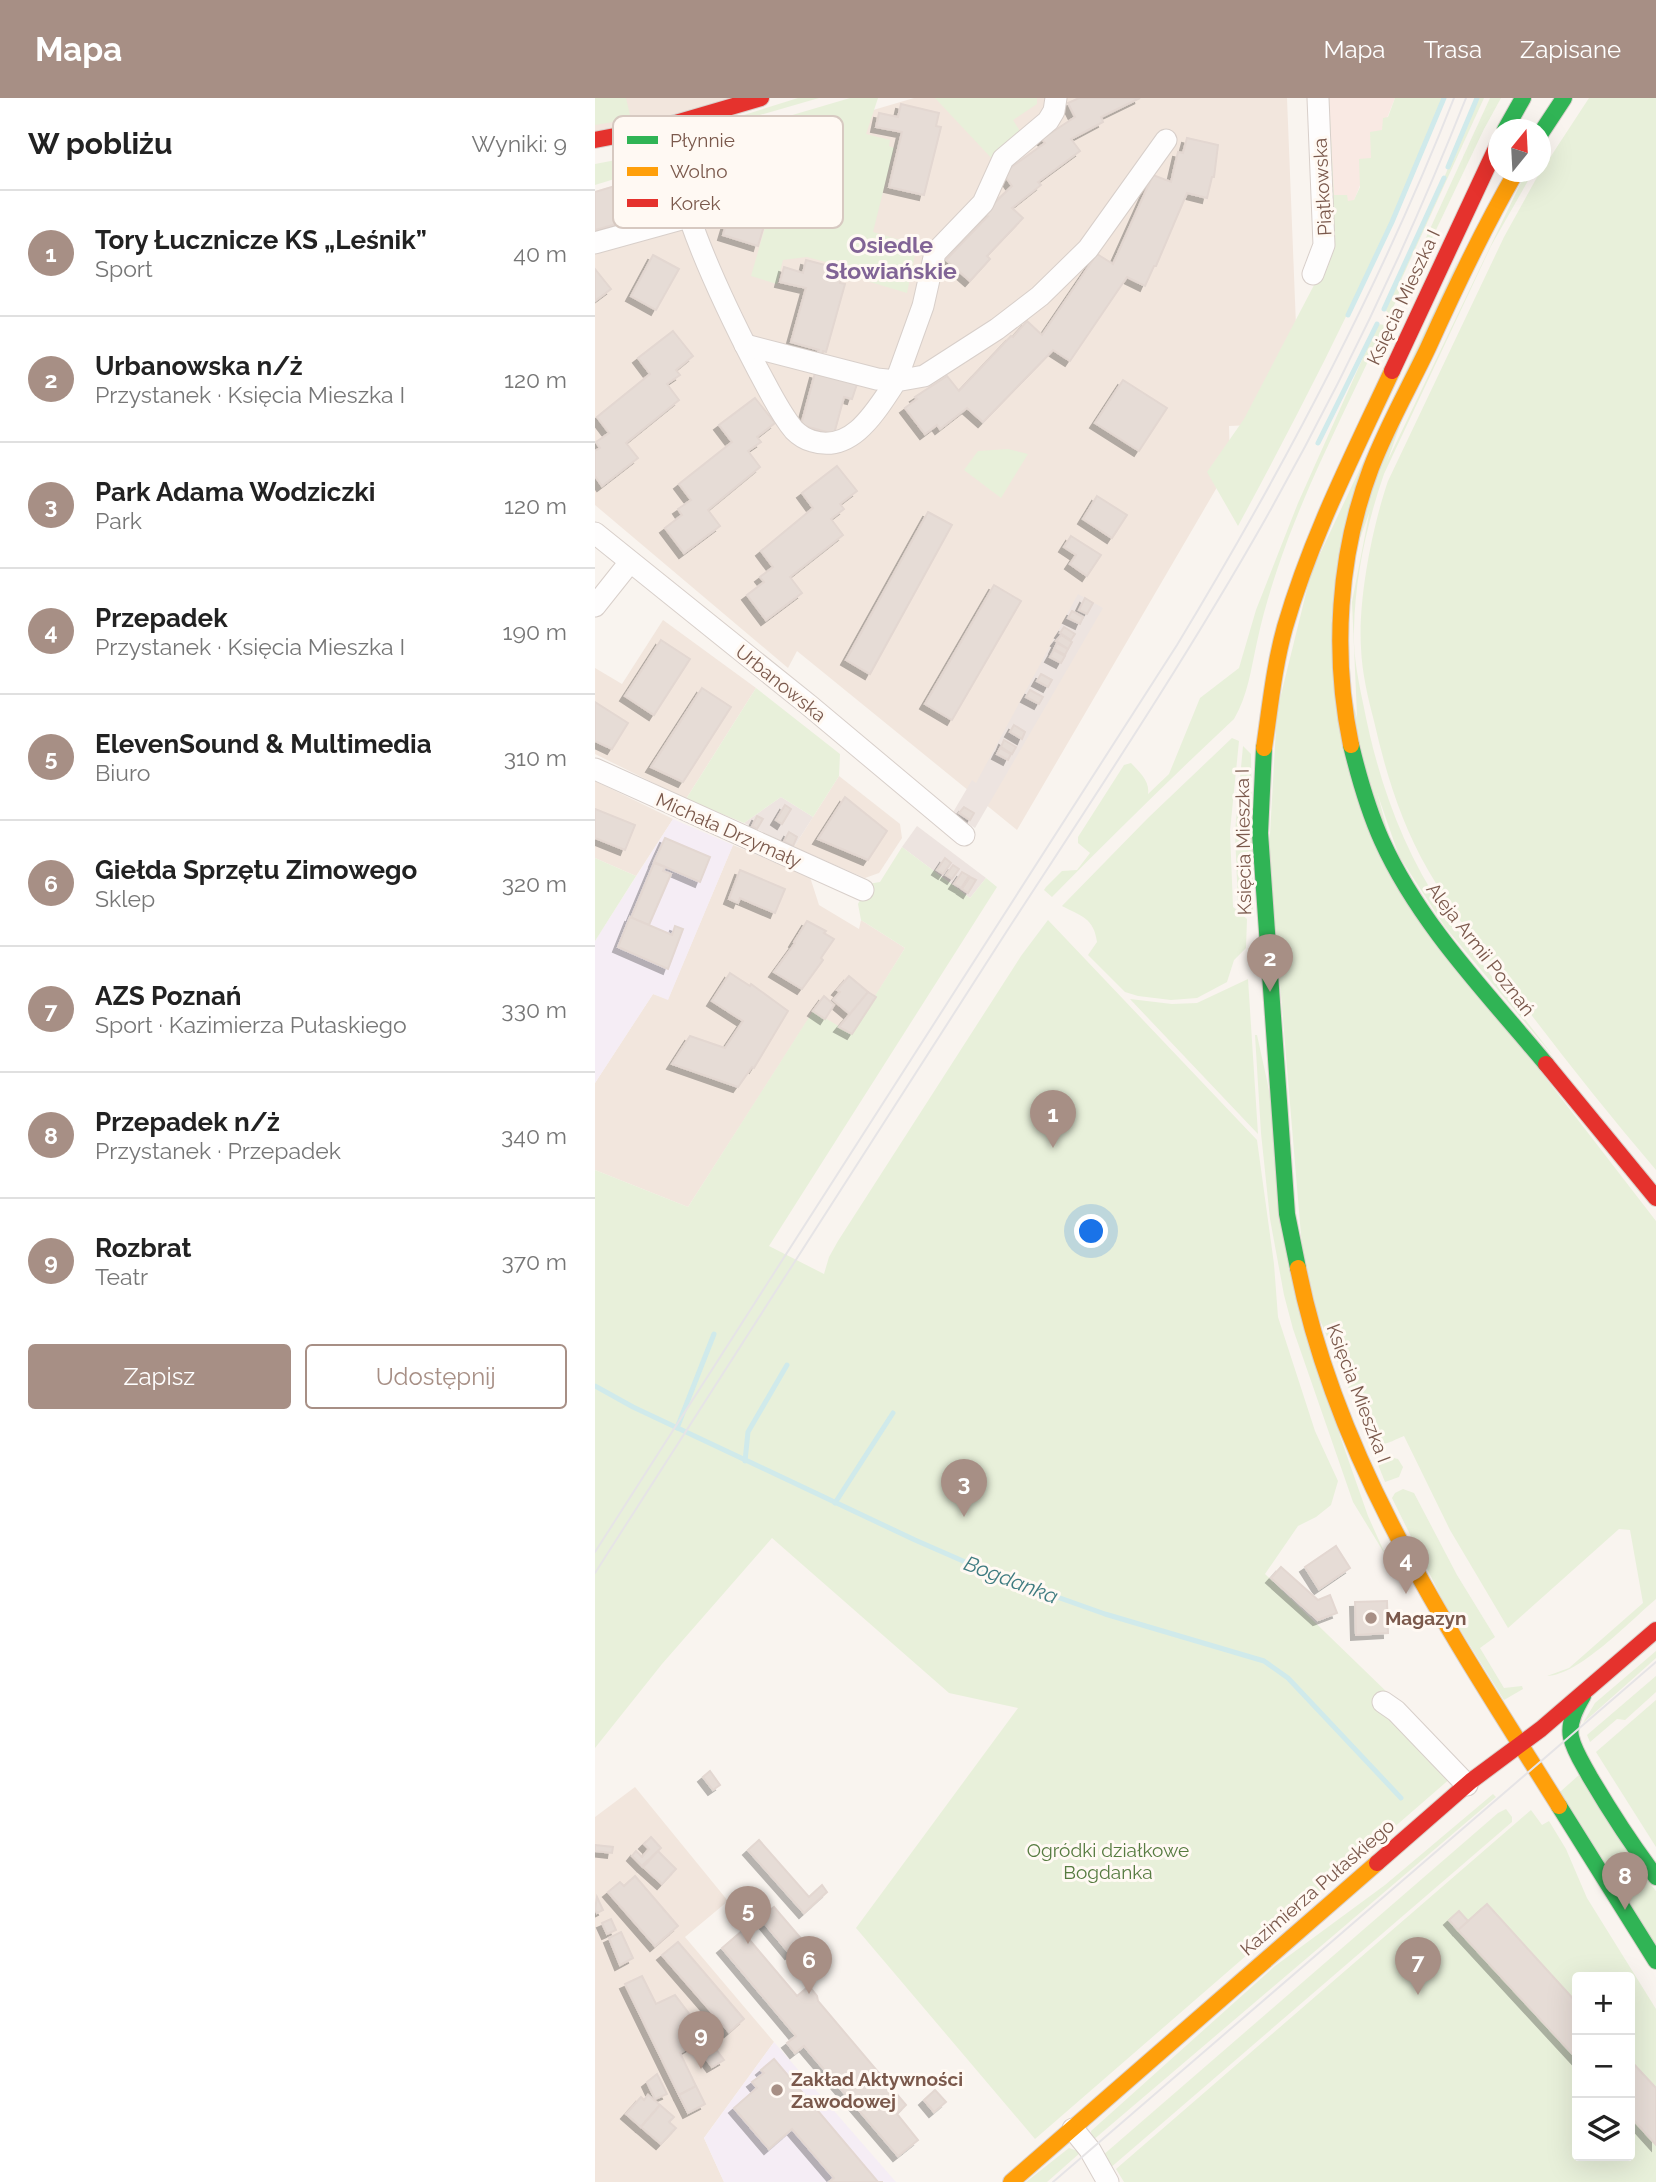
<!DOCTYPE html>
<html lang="pl">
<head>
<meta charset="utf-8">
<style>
	:root { --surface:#fff; --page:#f6f6f6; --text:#222; --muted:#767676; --line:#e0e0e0; --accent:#a78f85 }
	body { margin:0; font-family:Raleway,sans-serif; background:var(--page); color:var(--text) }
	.controls { position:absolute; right:21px; bottom:21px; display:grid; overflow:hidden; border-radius:7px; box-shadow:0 7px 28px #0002 }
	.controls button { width:63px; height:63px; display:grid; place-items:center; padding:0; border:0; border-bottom:2px solid var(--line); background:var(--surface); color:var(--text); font:35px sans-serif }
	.compass { position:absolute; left:893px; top:21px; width:63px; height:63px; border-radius:50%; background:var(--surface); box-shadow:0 7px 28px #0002; rotate:18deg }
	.you { position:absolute; left:497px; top:1134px; width:24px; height:24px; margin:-18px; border:5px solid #fff; border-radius:50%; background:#1a73e8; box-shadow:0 0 0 10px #1a73e833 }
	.badge { display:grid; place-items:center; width:46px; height:46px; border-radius:50%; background:var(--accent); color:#fff; font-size:23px; font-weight:700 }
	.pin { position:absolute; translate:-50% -58px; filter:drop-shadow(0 2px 4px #0008) }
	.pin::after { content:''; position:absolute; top:37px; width:24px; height:21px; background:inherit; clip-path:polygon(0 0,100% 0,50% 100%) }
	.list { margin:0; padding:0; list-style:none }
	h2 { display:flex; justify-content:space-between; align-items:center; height:91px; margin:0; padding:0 28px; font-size:30px }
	h2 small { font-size:23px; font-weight:400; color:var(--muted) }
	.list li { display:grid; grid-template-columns:46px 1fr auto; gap:21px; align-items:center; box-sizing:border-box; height:126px; padding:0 28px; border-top:2px solid var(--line) }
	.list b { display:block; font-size:26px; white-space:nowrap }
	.list p { margin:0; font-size:23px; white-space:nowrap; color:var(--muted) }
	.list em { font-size:23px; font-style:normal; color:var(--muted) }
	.actions { display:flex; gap:14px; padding:21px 28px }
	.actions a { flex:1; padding:16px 0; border:2px solid var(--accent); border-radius:7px; text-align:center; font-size:24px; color:var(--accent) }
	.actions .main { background:var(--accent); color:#fff }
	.icon { flex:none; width:38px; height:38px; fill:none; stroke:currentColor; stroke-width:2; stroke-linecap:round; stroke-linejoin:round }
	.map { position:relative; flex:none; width:1061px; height:2084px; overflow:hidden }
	header { display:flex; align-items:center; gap:42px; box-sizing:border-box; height:98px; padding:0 35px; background:var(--accent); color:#fff }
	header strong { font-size:33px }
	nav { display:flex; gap:38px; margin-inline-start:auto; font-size:24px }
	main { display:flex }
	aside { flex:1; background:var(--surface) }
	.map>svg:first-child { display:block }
	.residential { fill:#f2e6dd }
	.commercial { fill:#f9e9e3 }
	.industrial { fill:#ede4e0 }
	.education { fill:#f5edf5 }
	.green { fill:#e8f0da }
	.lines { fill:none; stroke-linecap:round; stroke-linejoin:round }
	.stream { stroke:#d0eaeb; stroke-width:5 }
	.building { fill:#e6dcd6; stroke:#e3d7d1; stroke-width:2; filter:url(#shadow) }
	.street-casing { stroke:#d8cfca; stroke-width:23 }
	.fast-casing { stroke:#d9d0cb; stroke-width:18 }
	.slow-casing { stroke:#d9d0cb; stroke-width:18 }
	.jam-casing { stroke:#d9d0cb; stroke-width:18 }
	.street { stroke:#fefdfd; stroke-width:21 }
	.fast { stroke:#30b455; stroke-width:16 }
	.slow { stroke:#ff9f0a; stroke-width:16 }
	.jam { stroke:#e5322d; stroke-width:16 }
	.tram { stroke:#e6e4e6; stroke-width:2 }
	.poi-dot { fill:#a78f85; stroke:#fff9f3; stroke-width:2.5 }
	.labels { text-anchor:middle; stroke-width:6; stroke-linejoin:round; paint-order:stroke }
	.street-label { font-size:19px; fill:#7b594c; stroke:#fff9f3 }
	.poi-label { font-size:19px; font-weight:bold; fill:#7b594c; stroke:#fff9f3; text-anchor:start }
	.park-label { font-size:19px; fill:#567b40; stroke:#fff9f3 }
	.water-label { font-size:21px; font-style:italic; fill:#3e7b80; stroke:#fff9f3 }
	.quarter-label { font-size:23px; font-weight:bold; fill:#816496; stroke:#fff9f3 }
	.key { fill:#fff9f3; stroke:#d7c9c1; stroke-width:2 }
	.key-label { font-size:19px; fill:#7b594c }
</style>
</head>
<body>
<header>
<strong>Mapa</strong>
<nav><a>Mapa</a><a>Trasa</a><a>Zapisane</a></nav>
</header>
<main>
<aside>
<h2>W pobliżu<small>Wyniki: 9</small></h2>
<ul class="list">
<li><span class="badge">1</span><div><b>Tory Łucznicze KS „Leśnik”</b><p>Sport</p></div><em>40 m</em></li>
<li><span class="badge">2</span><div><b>Urbanowska n/ż</b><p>Przystanek · Księcia Mieszka I</p></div><em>120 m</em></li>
<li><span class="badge">3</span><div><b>Park Adama Wodziczki</b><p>Park</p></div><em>120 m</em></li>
<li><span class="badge">4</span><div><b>Przepadek</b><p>Przystanek · Księcia Mieszka I</p></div><em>190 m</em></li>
<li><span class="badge">5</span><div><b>ElevenSound &amp; Multimedia</b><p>Biuro</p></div><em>310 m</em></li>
<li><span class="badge">6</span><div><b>Giełda Sprzętu Zimowego</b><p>Sklep</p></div><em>320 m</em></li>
<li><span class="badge">7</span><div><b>AZS Poznań</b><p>Sport · Kazimierza Pułaskiego</p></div><em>330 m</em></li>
<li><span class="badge">8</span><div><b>Przepadek n/ż</b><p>Przystanek · Przepadek</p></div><em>340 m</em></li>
<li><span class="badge">9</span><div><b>Rozbrat</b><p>Teatr</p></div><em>370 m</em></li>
</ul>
<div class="actions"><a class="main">Zapisz</a><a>Udostępnij</a></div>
</aside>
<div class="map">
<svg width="1061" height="2084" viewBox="0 0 1061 2084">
	<defs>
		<filter id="shadow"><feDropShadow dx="-5" dy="5" stdDeviation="0" flood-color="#0004"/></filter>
	</defs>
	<rect width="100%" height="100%" fill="#f9f4ef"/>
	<g class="residential">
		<polygon points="0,0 155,0 0,39"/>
		<polygon points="319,0 692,0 702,253 658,327 634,328 635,367 422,732 202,553 193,570 0,407 0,152 71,73"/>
		<polygon points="68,522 161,590 91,701 0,656 0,570 27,586"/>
		<polygon points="244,678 305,726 307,740 284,775 270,780 199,749"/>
		<polygon points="0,683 78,721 41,778 0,760"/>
		<polygon points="138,747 215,779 224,807 264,831 266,822 310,850 257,936 218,914 93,1109 0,1072 0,985 58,896 73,901"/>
		<polygon points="40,1689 133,1803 90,1839 179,1944 109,2040 129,2084 0,2084 0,1719"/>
	</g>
	<g class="commercial">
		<polygon points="724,0 800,0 756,110 728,111"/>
		<polygon points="71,73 88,127 0,152 0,93"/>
	</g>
	<g class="industrial">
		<polygon points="483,496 508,510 380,730 357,716 377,682 381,685"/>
		<polygon points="186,699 218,719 199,749 149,725"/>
		<polygon points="322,728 391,780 375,800 307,749"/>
	</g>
	<g class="education">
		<polygon points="78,721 138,747 73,902 58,896 0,985 0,843"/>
		<polygon points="179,1944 301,2084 129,2084 109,2040"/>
	</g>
	<g class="green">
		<polygon points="0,0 31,0 36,21 0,27"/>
		<polygon points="203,0 224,0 106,34 88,36"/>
		<polygon points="255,0 283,0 271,36 295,42 294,48 299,50 278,134 322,147 312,195 252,177 253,170 212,159 188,162 182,186 156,178 184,81 179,79 184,64 146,53 112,61 110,43"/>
		<polygon points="340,0 442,0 442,6 418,22 430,41 401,65"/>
		<path d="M732,0H734L739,97H752L753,103L759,102L765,89L764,61L776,60L775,34L787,32L788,20L793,19L800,0H849C789,147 719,288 643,428L612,374L649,321L740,147Z"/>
		<polygon points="882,0 889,0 807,180 803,199 795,216 789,211 849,80"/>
		<polygon points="895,0 906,0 889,31 812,193 809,192 813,179"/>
		<path d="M994,0H1061V1072C1014,1017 969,960 925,902C893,860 859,818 833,772C806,725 791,676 779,623C773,600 767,575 766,550C763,502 777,430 793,383L909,139L941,81Z"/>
		<polygon points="21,62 26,65 29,72 26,79 0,87 0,66"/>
		<path d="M931,74H938L896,148L789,376C772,425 760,479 759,532C758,556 763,581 768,605C782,678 806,749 848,811C882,862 922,910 959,959L850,829L804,758L763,640L757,504L779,391Z"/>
		<path d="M864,160L736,523L810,798L1061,1123V1501C1035,1523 984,1577 952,1578L974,1570L1048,1505L1035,1432L1024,1431L913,1530L855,1432L809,1338C798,1342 787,1351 776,1343L722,1215L707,1149L674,754L682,613L716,475Z"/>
		<path d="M783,226L790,227C753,308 710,388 682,472C674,496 667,520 662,544C656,571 653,597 639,621C577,679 516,739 457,799L449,792L451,789L467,773L482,772L495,755L483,745V739L529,667L536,665C545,675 555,683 553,696L574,676L605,600L644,570L661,512L703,405Z"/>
		<polygon points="413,351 433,356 406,400 369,372 383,353"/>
		<polygon points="161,590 245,656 244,678 218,719 186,699 149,725 91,701"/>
		<path d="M637,640L644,643L635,733L638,809L652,821L651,850L639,862L632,884L602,900L576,902L543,898L530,894L493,857L502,844C499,820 486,818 467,808L553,720Z"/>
		<polygon points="648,648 656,656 658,815 643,807 640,734"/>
		<polygon points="307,749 375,800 391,780 402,789 174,1148 229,1176 234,1159 243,1143 426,858 453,822 662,1042 679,1166 683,1219 720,1333 743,1383 736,1407 721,1419 703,1428 670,1476 830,1631 857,1679 440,2041 261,1830 423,1610 354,1595 177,1440 67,1566 0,1650 0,1072 93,1109 218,913 257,936 281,899 280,898 310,850 266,822 263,806 273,786 285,784"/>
		<polygon points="0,760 41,778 0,843"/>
		<polygon points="653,881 663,1036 535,901 577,906 602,905"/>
		<polygon points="660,937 662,937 671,978 745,1338 773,1418 791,1458 758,1404 698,1231 689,1197 675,1121 666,1035"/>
		<polygon points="795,1359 803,1361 808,1369 804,1379 790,1384 782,1364"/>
		<polygon points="808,1391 819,1395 862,1477 900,1539 885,1550 909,1590 927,1588 928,1591 909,1602 851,1509 797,1400 800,1395"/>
		<polygon points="1061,1553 1061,1560 988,1625 1000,1605"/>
		<polygon points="1061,1578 1061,1594 1030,1622 1022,1621 995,1644 992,1637"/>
		<polygon points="1061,1602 1061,1749 1001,1654"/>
		<polygon points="984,1677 1045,1773 1061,1793 1061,1848 965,1694"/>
		<polygon points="898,1696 901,1699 497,2043 496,2033 680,1868 790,1787"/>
		<polygon points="911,1711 917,1719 917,1724 514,2071 507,2058 903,1715"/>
		<polygon points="936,1712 947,1727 954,1723 971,1751 992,1800 1061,1911 1061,1990 1035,1962 1035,1879 982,1879 982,1905 892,1807 884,1854 982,1961 982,2058 1035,2058 1035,2018 1061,2047 1061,2084 529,2084 521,2071"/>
		<polygon points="474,2050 486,2054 452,2084 431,2084"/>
	</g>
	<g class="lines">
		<g class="stream">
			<polyline points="853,69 882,0"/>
			<polyline points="789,211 849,80"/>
			<polyline points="753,217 797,124 849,0"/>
			<polyline points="723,345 782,226"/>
			<polyline points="0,1288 38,1309 320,1442 400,1477 510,1516 669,1563 693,1580 806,1700"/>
			<polyline points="82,1330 119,1236"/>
			<polyline points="150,1363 153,1334 192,1267"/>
			<polyline points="240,1405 298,1315"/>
		</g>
	</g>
	<g class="building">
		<polygon points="484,0 545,0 506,19 508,24 476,41 485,53 443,84 446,87 417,110 428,120 392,158 395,161 375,183 351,162 393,118 389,115 417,88 408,75 450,45 447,41 480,19 473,5"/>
		<polygon points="306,6 344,15 341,28 346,29 329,97 294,89 307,34 281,29 284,15 303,19"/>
		<polygon points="592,40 623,47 619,79 617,79 612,100 592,95 561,168 559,168 550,188 532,179 475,263 458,252 388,324 372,310 345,331 342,327 330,336 310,310 322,301 320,299 352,278 364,293 416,238 418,239 432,223 447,237 502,156 518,166 558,77 576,84 583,54 588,55"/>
		<polygon points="145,55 182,67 178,80 183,81 163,148 128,137 144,84 118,77 122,63 141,68"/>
		<polygon points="33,84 34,89 51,84 60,115 0,132 0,94"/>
		<polygon points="58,157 84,171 61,212 36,198"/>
		<polygon points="211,162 249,172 245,185 250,186 231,254 228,253 227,257 222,256 224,252 196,244 211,190 185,184 189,169 208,175"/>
		<polygon points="0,171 16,191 0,203"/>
		<polygon points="78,233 98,258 81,272 85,277 72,286 84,302 31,345 43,360 7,388 0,378 0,353 5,350 1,344 14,335 2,319 55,276 43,260"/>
		<polygon points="220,275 262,286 257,301 249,299 239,336 206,327"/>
		<polygon points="528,282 572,310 544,353 500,325"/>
		<polygon points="160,300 180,325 162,339 166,344 153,353 165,369 113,412 125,428 89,455 70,430 87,417 83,411 96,402 84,386 137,344 124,327"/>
		<polygon points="242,368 262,393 245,406 249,411 236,421 248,437 195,479 207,495 171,522 152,497 169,484 165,479 178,469 166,453 218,410 207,395"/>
		<polygon points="502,398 532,417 517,440 488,421"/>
		<polygon points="333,414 357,427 275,576 251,562"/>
		<polygon points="476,438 506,457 492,478 475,466 481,457 469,449"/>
		<polygon points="399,487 426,503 357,622 330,606"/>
		<polygon points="490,500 498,505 492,516 484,512"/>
		<polygon points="477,513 488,519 485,526 473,520"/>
		<polygon points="469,529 480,536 476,542 465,535"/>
		<polygon points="466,537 477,544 473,551 461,543"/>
		<polygon points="66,542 95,561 59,617 30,598"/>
		<polygon points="462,545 473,551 470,557 459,551"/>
		<polygon points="459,552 470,558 466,565 455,559"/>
		<polygon points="446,576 457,582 453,589 442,583"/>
		<polygon points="107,590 136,609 88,684 56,669"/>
		<polygon points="435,592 448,599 444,606 431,599"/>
		<polygon points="0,604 33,625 17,651 0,643"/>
		<polygon points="419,627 430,634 427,641 415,634"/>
		<polygon points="409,642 421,649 417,656 406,649"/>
		<polygon points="405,650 416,656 413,662 402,656"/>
		<polygon points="250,699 292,733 273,762 223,741"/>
		<polygon points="190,707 196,711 187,726 181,722"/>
		<polygon points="369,709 379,715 375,722 364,715"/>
		<polygon points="0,711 40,727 30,752 0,740"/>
		<polygon points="162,718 168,721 162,731 157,728"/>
		<polygon points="194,734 202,739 198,748 189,743"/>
		<polygon points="70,740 115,759 105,784 59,764"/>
		<polygon points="350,760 356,765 348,776 342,772"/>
		<polygon points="59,765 70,769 68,773 76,776 54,827 36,820"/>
		<polygon points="358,767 364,771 357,781 351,777"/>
		<polygon points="145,772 190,791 180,815 145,800 143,805 134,801"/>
		<polygon points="367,774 374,778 366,790 359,786"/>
		<polygon points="375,779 381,782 373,795 367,791"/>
		<polygon points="35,819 77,837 80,828 88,831 73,871 23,849"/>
		<polygon points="212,823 231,833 229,835 239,841 226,860 228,862 207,891 179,874 200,845 199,844"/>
		<polygon points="135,875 155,888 156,886 193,913 159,970 157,969 143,989 77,966 95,938 130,950 148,923 117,903"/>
		<polygon points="254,878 273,894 256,917 238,902 245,894 242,892"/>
		<polygon points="273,894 281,899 257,936 244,929"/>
		<polygon points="229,898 239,907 230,921 218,913"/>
		<polygon points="741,1448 755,1470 724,1491 710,1469"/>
		<polygon points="686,1469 723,1502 735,1497 742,1515 723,1522 676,1480"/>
		<polygon points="792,1503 793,1535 761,1537 760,1504"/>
		<polygon points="115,1673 125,1687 118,1692 108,1679"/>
		<polygon points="56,1739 66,1750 47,1768 37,1758 41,1753 47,1759 54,1751 49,1746"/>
		<polygon points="164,1742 214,1799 227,1787 232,1794 209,1815 153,1752"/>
		<polygon points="0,1747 18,1749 17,1755 0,1753"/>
		<polygon points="63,1753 81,1771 67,1786 48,1769"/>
		<polygon points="40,1778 83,1828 60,1848 13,1794 25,1784 29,1788"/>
		<polygon points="2,1799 8,1812 2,1815 0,1811"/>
		<polygon points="892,1806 982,1905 982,1961 863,1832"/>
		<polygon points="179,1809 209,1844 195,1856 165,1820"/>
		<polygon points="864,1813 873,1823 863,1832 854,1822"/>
		<polygon points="16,1821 21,1832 12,1836 7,1825"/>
		<polygon points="147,1833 202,1898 214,1888 222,1898 223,1903 311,2007 302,2016 323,2042 303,2058 209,1948 200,1955 192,1945 201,1938 127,1850"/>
		<polygon points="26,1834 38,1860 25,1867 14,1840"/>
		<polygon points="83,1844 149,1921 134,1934 67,1857"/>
		<polygon points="47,1878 61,1906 80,1897 129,1962 117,1969 100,1946 85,1955 101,1988 84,1997 30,1886"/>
		<polygon points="179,1961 283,2084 288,2084 234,2084 239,2080 197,2031 174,2051 139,2010 162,1990 157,1984 169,1975 166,1972"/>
		<polygon points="1035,1962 1061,1990 1061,2047 1035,2018"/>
		<polygon points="62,1976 72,1996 60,2001 52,1984"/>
		<polygon points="101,1988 110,2006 93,2015 84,1997"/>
		<polygon points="340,1992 351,2004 339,2014 329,2002"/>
		<polygon points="53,1997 65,2007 46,2029 31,2016 46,1999 49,2002"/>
		<polygon points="65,2007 79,2019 74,2024 81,2030 66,2046 46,2029"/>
	</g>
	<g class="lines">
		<g class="street-casing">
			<g id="street">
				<path d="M67,29C76,60 84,91 95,121C113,173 138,224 163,272C174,292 184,314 199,332C204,337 210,341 217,343C258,356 282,311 301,283L329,278L402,231L445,198L493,151L571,42"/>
				<polyline points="0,145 94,119"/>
				<polyline points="718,176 729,147 723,0"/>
				<polyline points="150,247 282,281 301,283 328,208 340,155 388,105 408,61 453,23 459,13 461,0"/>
				<polyline points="0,435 215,608 369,737"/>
				<polyline points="0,508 35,464"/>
				<polyline points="0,671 268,792"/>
				<polyline points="788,1604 801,1613 872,1687"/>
				<polyline points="478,2031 495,2052 513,2084"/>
			</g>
		</g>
		<g class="fast-casing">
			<g id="fast">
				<polyline points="910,32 928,0"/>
				<polyline points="946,35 969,0"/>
				<path d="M756,647C764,680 773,712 787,743C825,827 893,896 951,966"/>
				<polyline points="669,650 665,735 692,1116 703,1170"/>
				<path d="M988,1598C981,1610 973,1625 976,1639C979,1653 988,1666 995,1679C1015,1713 1037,1747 1061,1779"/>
				<polyline points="964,1708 1061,1863"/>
			</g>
		</g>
		<g class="slow-casing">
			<g id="slow">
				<path d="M756,647C737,556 743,457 776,370C792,328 814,290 833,250C860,190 888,131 921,74"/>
				<path d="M669,650C675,610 679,568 690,529C716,439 758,357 797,273"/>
				<path d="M703,1170C742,1368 859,1540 964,1708"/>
				<polyline points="416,2084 782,1765"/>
			</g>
		</g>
		<g class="jam-casing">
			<g id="jam">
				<polyline points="0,42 67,29 166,0"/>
				<polyline points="797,273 904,44"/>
				<polyline points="951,966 1061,1100"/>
				<polyline points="782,1765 876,1683 946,1631 1061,1532"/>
			</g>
		</g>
		<use href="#street" class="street"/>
		<use href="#fast" class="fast"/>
		<use href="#slow" class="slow"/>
		<use href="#jam" class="jam"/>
		<g class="tram">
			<path d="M0,1454L582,547C688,372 784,191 859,0"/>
			<path d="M0,1475C137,1262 273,1049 410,836C499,699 590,563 671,420C747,285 814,144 871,0"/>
			<polyline points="458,2084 1061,1564"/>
		</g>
	</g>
	<g class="poi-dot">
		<circle cx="776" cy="1520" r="7"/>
		<circle cx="182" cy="1992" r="7"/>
	</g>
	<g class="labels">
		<g class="street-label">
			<text transform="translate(727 89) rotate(-93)" y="7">Piątkowska</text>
			<text transform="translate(808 199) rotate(-65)" y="7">Księcia Mieszka I</text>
			<text transform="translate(186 585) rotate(39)" y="7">Urbanowska</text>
			<text transform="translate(134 732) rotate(24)" y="7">Michała Drzymały</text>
			<text transform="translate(648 744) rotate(-91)" y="7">Księcia Mieszka I</text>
			<text transform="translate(886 851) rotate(52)" y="7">Aleja Armii Poznań</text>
			<text transform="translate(764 1295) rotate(69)" y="7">Księcia Mieszka I</text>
			<text transform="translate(722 1789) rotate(-41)" y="7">Kazimierza Pułaskiego</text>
		</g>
		<g class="poi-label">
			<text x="790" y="1527">Magazyn</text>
			<text x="196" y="1988">Zakład Aktywności<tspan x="196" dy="22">Zawodowej</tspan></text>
		</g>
		<g class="park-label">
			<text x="513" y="1759">Ogródki działkowe<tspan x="513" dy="22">Bogdanka</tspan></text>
		</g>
		<g class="water-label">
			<text transform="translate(416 1482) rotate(21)" y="7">Bogdanka</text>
		</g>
		<g class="quarter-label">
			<text x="296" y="155">Osiedle<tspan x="296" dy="26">Słowiańskie</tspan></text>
		</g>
	</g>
	<rect x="18" y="18" width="230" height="112" rx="10" class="key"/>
	<rect x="32" y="38" width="31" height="8" fill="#30b455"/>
	<rect x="32" y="69" width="31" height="9" fill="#ff9f0a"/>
	<rect x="32" y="101" width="31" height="8" fill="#e5322d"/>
	<g class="key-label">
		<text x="75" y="49">Płynnie</text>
		<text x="75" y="80">Wolno</text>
		<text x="75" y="112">Korek</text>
	</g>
</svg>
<div class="controls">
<button>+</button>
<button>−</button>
<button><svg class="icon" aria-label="layers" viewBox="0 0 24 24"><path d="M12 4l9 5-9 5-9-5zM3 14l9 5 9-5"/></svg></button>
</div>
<svg class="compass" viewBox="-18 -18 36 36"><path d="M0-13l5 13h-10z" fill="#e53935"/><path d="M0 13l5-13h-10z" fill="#767676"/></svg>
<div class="you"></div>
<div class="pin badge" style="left:458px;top:1050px">1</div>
<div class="pin badge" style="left:675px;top:894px">2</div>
<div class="pin badge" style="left:369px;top:1419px">3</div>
<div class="pin badge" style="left:811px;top:1496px">4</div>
<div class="pin badge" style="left:153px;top:1846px">5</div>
<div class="pin badge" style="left:214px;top:1896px">6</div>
<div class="pin badge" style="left:823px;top:1897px">7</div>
<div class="pin badge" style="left:1030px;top:1812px">8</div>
<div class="pin badge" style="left:106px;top:1971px">9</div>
</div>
</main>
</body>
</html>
